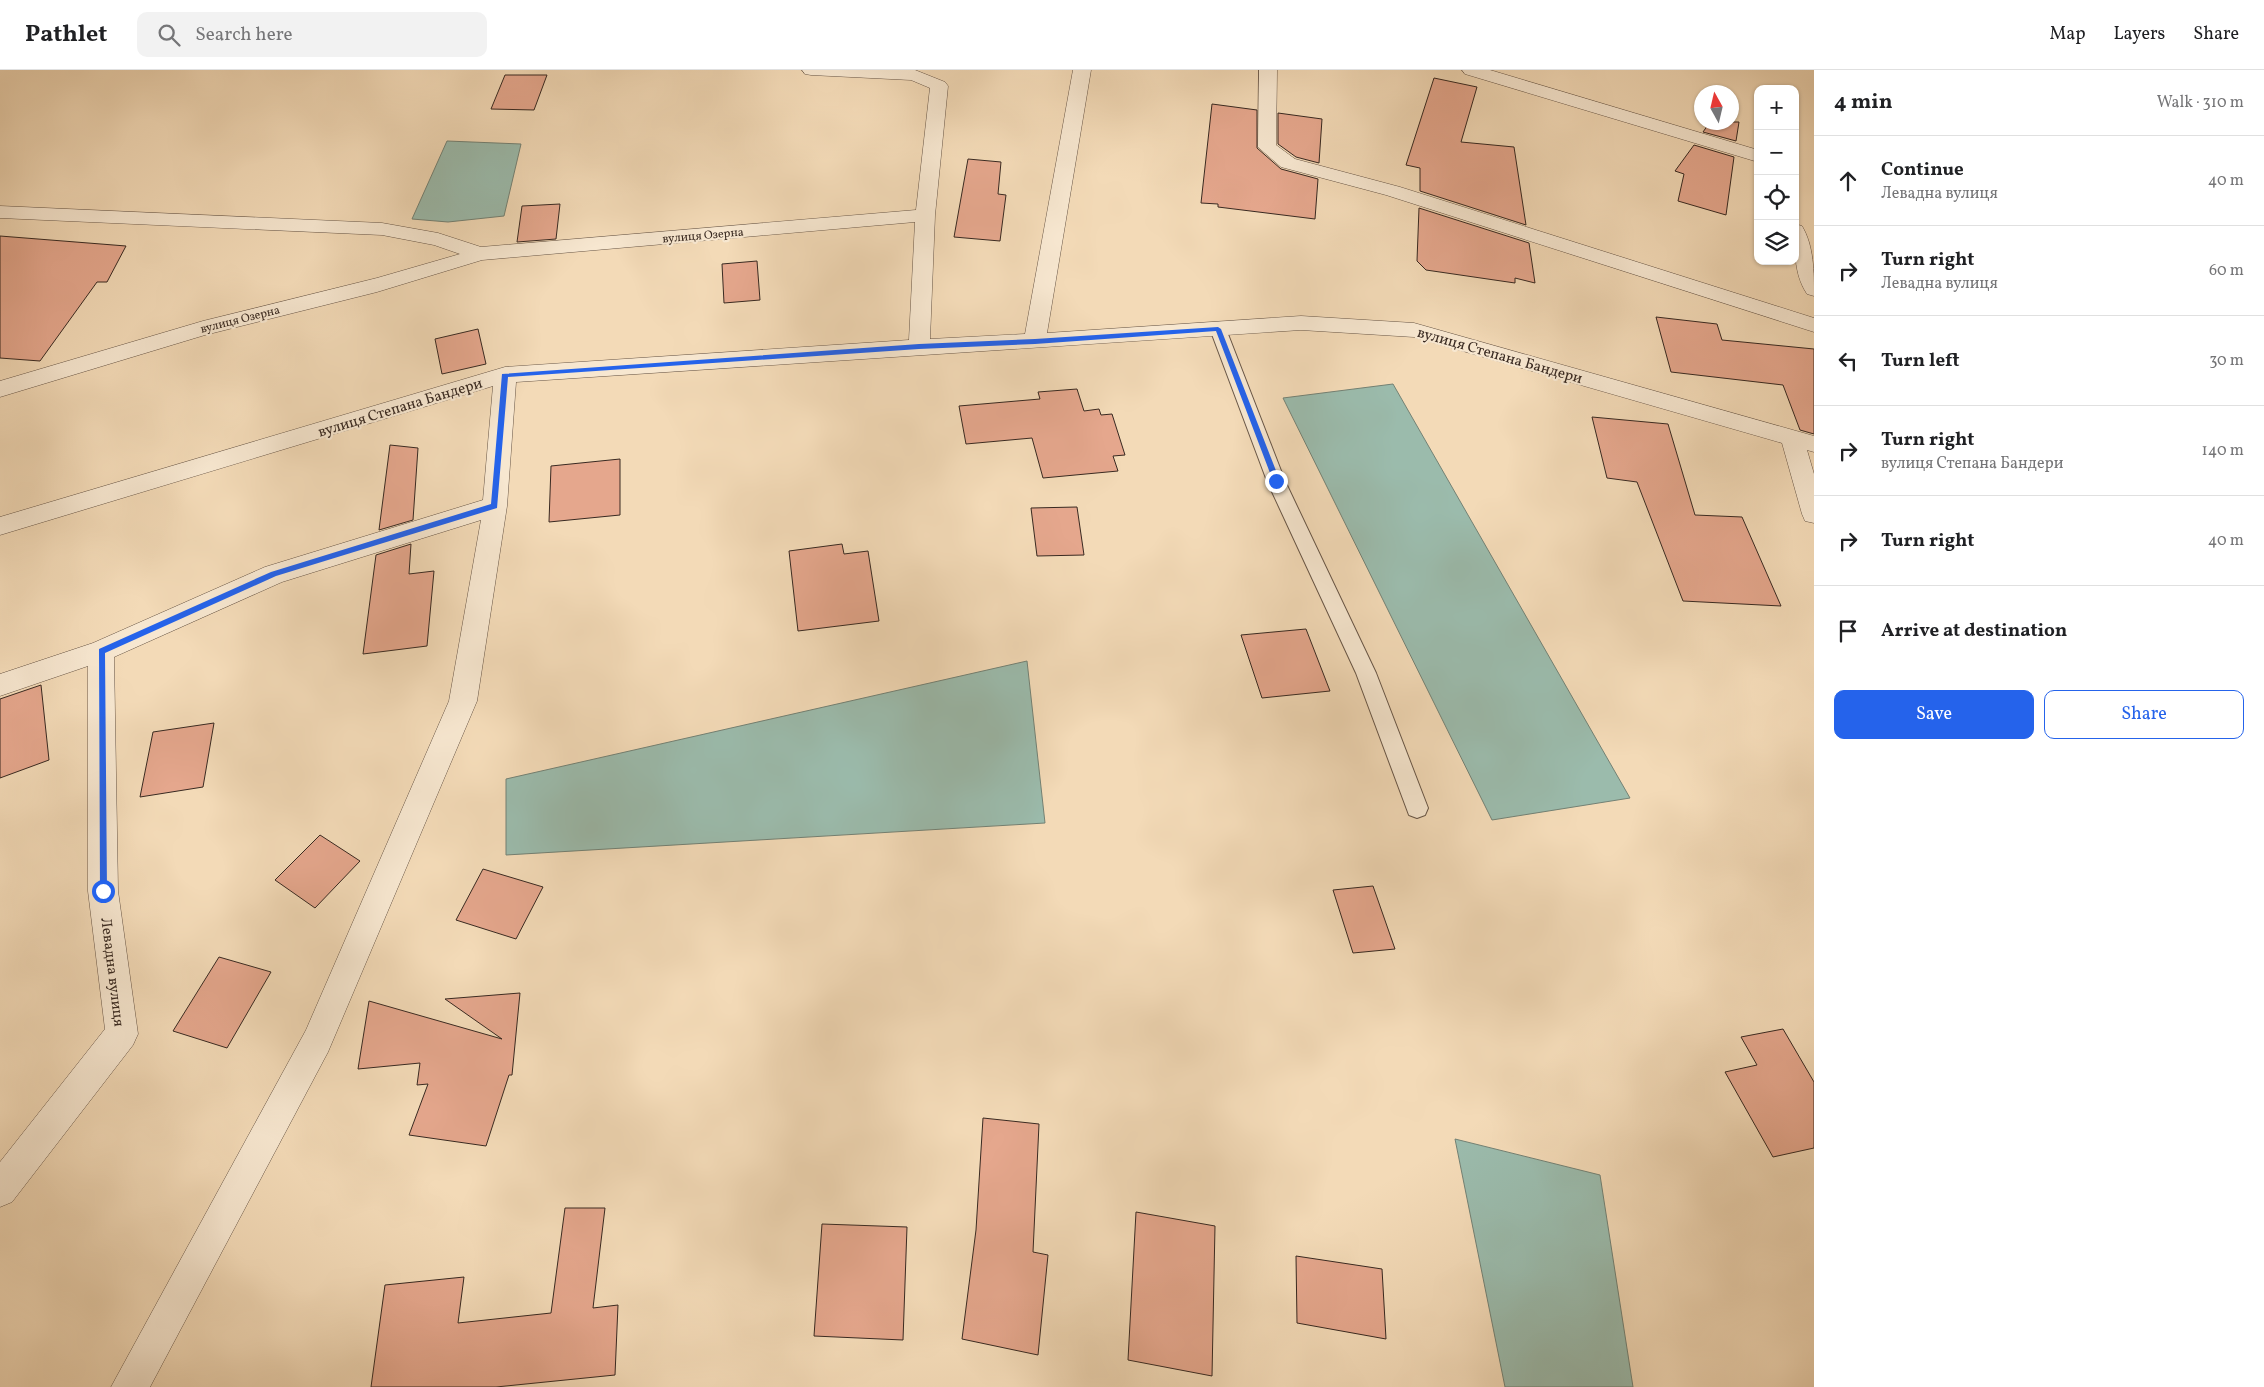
<!DOCTYPE html>
<html lang="en">
<head>
<meta charset="utf-8">
<style>
	:root { --surface:#fff; --page:#f2f2f2; --text:#202124; --muted:#757577; --line:#e0e0e0; --accent:#2563eb }
	body { margin:0; font-family:Vollkorn,serif; background:var(--page); color:var(--text) }
	.controls { position:absolute; right:15px; top:15px; display:grid; overflow:hidden; border-radius:10px; box-shadow:0 1px 4px #0004 }
	.controls button { width:45px; height:45px; display:grid; place-items:center; padding:0; border:0; border-bottom:1px solid var(--line); background:var(--surface); color:var(--text); font:25px sans-serif }
	.compass { position:absolute; left:1694px; top:15px; width:45px; height:45px; border-radius:50%; background:var(--surface); box-shadow:0 1px 4px #0004; rotate:352deg }
	.stop { position:absolute; width:15px; height:15px; margin:-11px; border:4px solid #2563eb; border-radius:50%; background:#fff }
	.stop.end { background:#2563eb; border-color:#fff; box-shadow:0 1px 5px #0008 }
	.list { margin:0; padding:0; list-style:none }
	h2 { display:flex; justify-content:space-between; align-items:center; height:65px; margin:0; padding:0 20px; font-size:21px }
	h2 small { font-size:16px; font-weight:400; color:var(--muted) }
	.list li { display:grid; grid-template-columns:32px 1fr auto; gap:15px; align-items:center; box-sizing:border-box; height:90px; padding:0 20px; border-top:1px solid var(--line) }
	.list b { display:block; font-size:19px; white-space:nowrap }
	.list p { margin:0; font-size:16px; white-space:nowrap; color:var(--muted) }
	.list em { font-size:16px; font-style:normal; color:var(--muted) }
	.actions { display:flex; gap:10px; padding:15px 20px }
	.actions a { flex:1; padding:11px 0; border:1px solid var(--accent); border-radius:10px; text-align:center; font-size:18px; color:var(--accent) }
	.actions .main { background:var(--accent); color:#fff }
	.icon { flex:none; width:28px; height:28px; fill:none; stroke:currentColor; stroke-width:2; stroke-linecap:round; stroke-linejoin:round }
	.map { position:relative; flex:none; width:1814px; height:1317px; overflow:hidden }
	header { display:flex; align-items:center; gap:30px; box-sizing:border-box; height:70px; padding:0 25px; background:var(--surface); border-bottom:1px solid var(--line) }
	header strong { font-size:24px }
	nav { display:flex; gap:28px; margin-inline-start:auto; font-size:18px }
	.search { width:350px; height:45px; background:var(--page); display:flex; align-items:center; gap:12px; box-sizing:border-box; padding:0 18px; border-radius:10px; color:var(--muted); font-size:19px }
	main { display:flex }
	aside { flex:1; background:var(--surface) }
	.map>svg:first-child { display:block }
	.water { fill:#9bbbac; stroke:#738174 }
	.building { fill:#e5a78d; stroke:#382921 }
	.lines { fill:none; stroke-linecap:round; stroke-linejoin:round }
	.service-casing { stroke:#675546; stroke-width:2 }
	.minor-casing { stroke:#675546; stroke-width:1 }
	.service { fill:#f7e7d0; fill-rule:evenodd }
	.minor { fill:#f7e7d0; fill-rule:evenodd }
	.route { fill:#2563eb }
	.labels { text-anchor:middle; stroke-width:4.5; stroke-linejoin:round; paint-order:stroke }
	.far-street-label { font-size:12px; fill:#382921; stroke:#f7e7d0 }
	.street-label { font-size:15px; fill:#382921; stroke:#f7e7d0 }
</style>
</head>
<body>
<header>
<strong>Pathlet</strong>
<div class="search"><svg class="icon" aria-label="search" viewBox="0 0 24 24"><circle cx="10" cy="10" r="6"/><path d="M15 15l6 6"/></svg>Search here</div>
<nav><a>Map</a><a>Layers</a><a>Share</a></nav>
</header>
<main>
<div class="map">
<svg width="1814" height="1317" viewBox="0 0 1814 1317">
	<rect width="100%" height="100%" fill="#f3dab7"/>
	<filter id="stains"><feTurbulence type="fractalNoise" baseFrequency=".004" numOctaves="4"/><feColorMatrix values="0 0 0 0 .2 0 0 0 0 .09 0 0 0 0 .02 0 0 0 .5 -.17"/></filter>
	<radialGradient id="worn" r=".72"><stop offset=".6" stop-color="#630" stop-opacity="0"/><stop offset="1" stop-color="#630" stop-opacity=".3"/></radialGradient>
	<g class="water">
		<polygon points="447,71 521,74 504,146 448,152 412,149"/>
		<polygon points="1393,314 1630,728 1492,750 1283,328"/>
		<polygon points="1027,591 1045,753 506,785 506,709"/>
		<polygon points="1455,1069 1600,1105 1633,1317 1505,1317"/>
	</g>
	<g class="building">
		<polygon points="505,5 547,5 534,40 491,39"/>
		<polygon points="1434,8 1477,17 1461,72 1514,77 1526,155 1420,121 1420,98 1406,95"/>
		<polygon points="1212,34 1257,40 1257,78 1281,99 1318,109 1315,149 1218,137 1218,134 1201,133"/>
		<polygon points="1278,43 1322,49 1319,93 1296,87 1278,74"/>
		<polygon points="1710,52 1739,52 1736,71 1703,62"/>
		<polygon points="1694,75 1734,87 1726,145 1678,131 1684,104 1675,101"/>
		<polygon points="968,89 1001,92 998,124 1006,125 1000,171 954,167"/>
		<polygon points="560,134 556,169 517,172 522,136"/>
		<polygon points="1419,138 1529,173 1535,213 1515,208 1515,213 1426,200 1417,191"/>
		<polygon points="0,166 126,176 107,212 97,212 40,291 0,288"/>
		<polygon points="757,191 760,230 724,233 722,194"/>
		<polygon points="1656,247 1717,254 1722,270 1814,279 1814,364 1800,360 1783,315 1671,302"/>
		<polygon points="478,259 486,294 442,304 435,269"/>
		<polygon points="1077,319 1084,341 1099,339 1101,345 1112,344 1125,385 1113,386 1118,401 1043,408 1032,368 966,374 959,336 1040,329 1038,322"/>
		<polygon points="1592,347 1668,354 1695,445 1742,447 1781,536 1683,531 1637,412 1607,408"/>
		<polygon points="390,375 418,378 413,450 379,460"/>
		<polygon points="620,389 620,445 549,452 551,396"/>
		<polygon points="1077,437 1084,485 1037,486 1031,438"/>
		<polygon points="411,474 409,504 434,501 427,576 363,584 376,485"/>
		<polygon points="842,474 844,484 868,481 879,551 798,561 789,481"/>
		<polygon points="1306,559 1330,621 1262,628 1241,565"/>
		<polygon points="41,615 49,690 0,708 0,629"/>
		<polygon points="214,653 203,717 140,727 153,662"/>
		<polygon points="320,765 360,791 315,838 275,810"/>
		<polygon points="483,799 543,817 516,869 456,850"/>
		<polygon points="1373,816 1395,879 1353,883 1333,820"/>
		<polygon points="219,887 271,902 227,978 173,961"/>
		<polygon points="520,923 512,1005 509,1005 486,1076 409,1065 428,1014 417,1015 420,993 358,999 369,931 502,969 445,929"/>
		<polygon points="1783,959 1814,1012 1814,1078 1773,1087 1725,1002 1757,995 1741,967"/>
		<polygon points="983,1048 1039,1054 1033,1182 1048,1185 1038,1285 962,1269 976,1160"/>
		<polygon points="565,1138 605,1138 593,1238 618,1235 615,1305 496,1317 371,1317 385,1215 464,1207 458,1253 551,1243"/>
		<polygon points="1136,1142 1215,1156 1212,1306 1128,1290"/>
		<polygon points="822,1154 907,1157 903,1270 814,1266"/>
		<polygon points="1296,1186 1382,1199 1386,1269 1297,1253"/>
	</g>
	<g class="lines">
		<g class="service-casing">
			<polygon id="service" points="1218,253 1224,255 1226,259 1285,411 1376,603 1428,738 1425,745 1417,748 1409,745 1356,603 1267,411 1210,259 1212,255"/>
		</g>
		<g class="minor-casing">
			<g id="minor">
				<polygon points="802,0 915,0 945,12 948,16 935,145 930,269 1025,264 1073,0 1091,0 1047,263 1301,246 1414,253 1814,366 1814,382 1807,380 1814,404 1814,453 1805,451 1802,444 1782,373 1414,267 1301,260 516,312 507,436 477,631 328,982 150,1317 111,1317 306,960 449,631 481,450 282,512 114,587 118,821 138,964 133,975 12,1132 0,1137 0,1092 105,959 88,821 88,596 0,626 0,604 93,573 265,497 483,430 493,316 0,465 0,447 505,297 909,270 915,152 482,190 377,222 205,265 0,327 0,311 203,251 377,208 460,184 434,175 382,165 0,148 0,136 382,153 438,163 481,177 916,140 930,18 911,10 811,5 805,4"/>
				<polygon points="1259,0 1277,0 1276,75 1295,89 1400,117 1814,248 1814,262 1386,125 1281,97 1258,77"/>
				<polygon points="1462,0 1490,0 1758,80 1758,92 1465,4"/>
				<path d="M1795,154L1802,156C1814,176 1814,202 1814,226L1807,224C1793,203 1795,178 1795,154Z"/>
			</g>
		</g>
		<use href="#service" class="service"/>
		<use href="#minor" class="minor"/>
	</g>
	<polygon class="route" points="1218,257 1221,259 1280,411 1279,412 1273,411 1216,261 1035,274 919,279 508,307 497,438 276,506 105,583 107,821 103,825 100,824 99,579 271,502 491,434 502,304 919,274 1035,269"/>
	<g class="labels">
		<g class="far-street-label">
			<text transform="translate(703 165) rotate(-5)" y="4">вулиця Озерна</text>
			<text transform="translate(240 249) rotate(-14)" y="4">вулиця Озерна</text>
		</g>
		<g class="street-label">
			<text transform="translate(1500 285) rotate(16)" y="5">вулиця Степана Бандери</text>
			<text transform="translate(400 337) rotate(-17)" y="5">вулиця Степана Бандери</text>
			<text transform="translate(113 902) rotate(83)" y="5">Левадна вулиця</text>
		</g>
	</g>
	<rect width="100%" height="100%" filter="url(#stains)"/>
	<rect width="100%" height="100%" fill="url(#worn)"/>
</svg>
<div class="controls">
<button>+</button>
<button>−</button>
<button><svg class="icon" aria-label="locate" viewBox="0 0 24 24"><circle cx="12" cy="12" r="6"/><path d="M12 2v4M12 18v4M2 12h4M18 12h4"/></svg></button>
<button><svg class="icon" aria-label="layers" viewBox="0 0 24 24"><path d="M12 4l9 5-9 5-9-5zM3 14l9 5 9-5"/></svg></button>
</div>
<svg class="compass" viewBox="-18 -18 36 36"><path d="M0-13l5 13h-10z" fill="#e53935"/><path d="M0 13l5-13h-10z" fill="#757577"/></svg>
<div class="stop" style="left:103px;top:821px"></div>
<div class="stop end" style="left:1276px;top:411px"></div>
</div>
<aside>
<h2>4 min<small>Walk · 310 m</small></h2>
<ul class="list">
<li><svg class="icon" aria-label="ahead" viewBox="0 0 24 24"><path d="M12 20V5M6 11l6-6 6 6"/></svg><div><b>Continue</b><p>Левадна вулиця</p></div><em>40 m</em></li>
<li><svg class="icon" aria-label="right" viewBox="0 0 24 24"><path d="M7 20v-9h11M14 6l5 5-5 5"/></svg><div><b>Turn right</b><p>Левадна вулиця</p></div><em>60 m</em></li>
<li><svg class="icon" aria-label="left" viewBox="0 0 24 24"><path d="M17 20v-9H6M10 6l-5 5 5 5"/></svg><div><b>Turn left</b></div><em>30 m</em></li>
<li><svg class="icon" aria-label="right" viewBox="0 0 24 24"><path d="M7 20v-9h11M14 6l5 5-5 5"/></svg><div><b>Turn right</b><p>вулиця Степана Бандери</p></div><em>140 m</em></li>
<li><svg class="icon" aria-label="right" viewBox="0 0 24 24"><path d="M7 20v-9h11M14 6l5 5-5 5"/></svg><div><b>Turn right</b></div><em>40 m</em></li>
<li><svg class="icon" aria-label="arrive" viewBox="0 0 24 24"><path d="M6 21V4h12l-3 4 3 4H6"/></svg><div><b>Arrive at destination</b></div></li>
</ul>
<div class="actions"><a class="main">Save</a><a>Share</a></div>
</aside>
</main>
</body>
</html>
